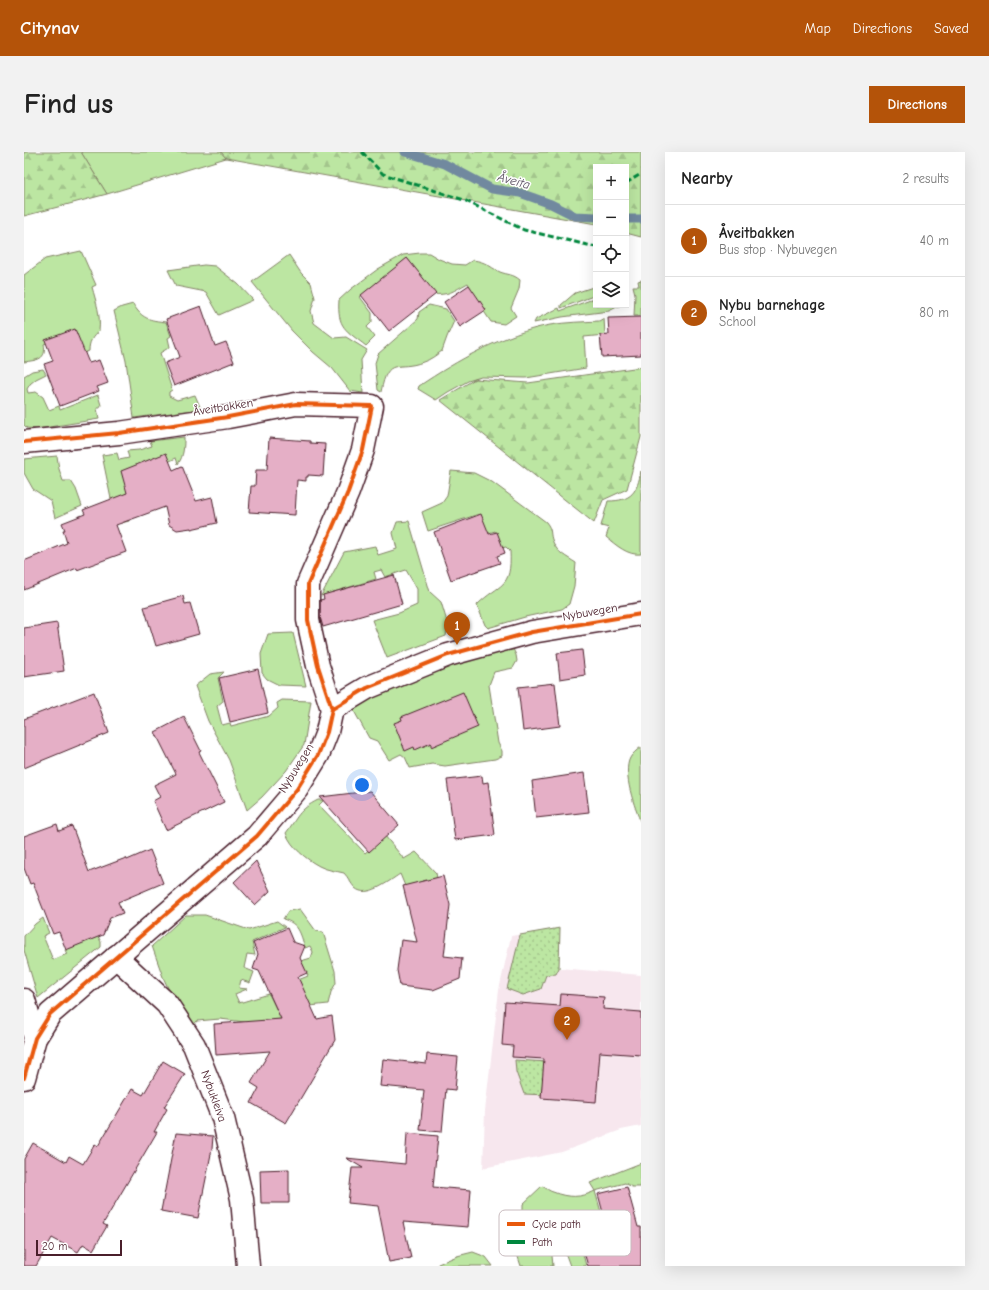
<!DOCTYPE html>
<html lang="en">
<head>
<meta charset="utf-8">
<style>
	:root { --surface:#fff; --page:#f2f2f2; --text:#222; --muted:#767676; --line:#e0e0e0; --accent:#b45309 }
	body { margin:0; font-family:"Comic Neue",sans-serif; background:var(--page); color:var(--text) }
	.controls { position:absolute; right:12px; top:12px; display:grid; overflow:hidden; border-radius:0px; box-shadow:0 4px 16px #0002 }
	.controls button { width:36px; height:36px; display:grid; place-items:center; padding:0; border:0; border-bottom:1px solid var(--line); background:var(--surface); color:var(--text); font:20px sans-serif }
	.scale { position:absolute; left:12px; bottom:10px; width:86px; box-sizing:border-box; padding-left:4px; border:2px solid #4a1f2b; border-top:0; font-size:11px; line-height:14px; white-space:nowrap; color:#4a1f2b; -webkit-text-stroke:3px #fff; paint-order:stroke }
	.you { position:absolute; left:338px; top:633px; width:14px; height:14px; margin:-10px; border:3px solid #fff; border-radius:50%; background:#1a73e8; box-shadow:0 0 0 6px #1a73e833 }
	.badge { display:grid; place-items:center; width:26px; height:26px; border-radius:50%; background:var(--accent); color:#fff; font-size:13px; font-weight:700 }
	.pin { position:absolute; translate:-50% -33px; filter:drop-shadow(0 1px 2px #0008) }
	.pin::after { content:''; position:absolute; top:21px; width:14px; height:12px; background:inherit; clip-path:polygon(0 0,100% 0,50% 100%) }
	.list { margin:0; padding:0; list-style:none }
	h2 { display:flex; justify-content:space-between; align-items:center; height:52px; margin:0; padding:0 16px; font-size:17px }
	h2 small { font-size:13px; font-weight:400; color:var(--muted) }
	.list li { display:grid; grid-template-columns:26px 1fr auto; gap:12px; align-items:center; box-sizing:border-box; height:72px; padding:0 16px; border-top:1px solid var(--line) }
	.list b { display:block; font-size:15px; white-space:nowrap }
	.list p { margin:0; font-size:13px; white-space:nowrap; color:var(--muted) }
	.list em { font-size:13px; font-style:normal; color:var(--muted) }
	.icon { flex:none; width:22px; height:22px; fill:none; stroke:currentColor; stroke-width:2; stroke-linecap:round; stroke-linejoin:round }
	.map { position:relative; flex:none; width:617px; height:1114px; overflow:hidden; border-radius:0px }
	header { display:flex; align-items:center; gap:24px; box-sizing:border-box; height:56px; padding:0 20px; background:var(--accent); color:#fff }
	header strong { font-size:19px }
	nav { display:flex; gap:22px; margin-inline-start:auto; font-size:14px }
	.intro { display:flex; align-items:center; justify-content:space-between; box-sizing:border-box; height:96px; padding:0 24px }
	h1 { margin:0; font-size:28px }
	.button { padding:10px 18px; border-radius:0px; background:var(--accent); color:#fff; font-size:14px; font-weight:700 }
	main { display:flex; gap:24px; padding:0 24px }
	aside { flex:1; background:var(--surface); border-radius:0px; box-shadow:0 4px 16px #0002 }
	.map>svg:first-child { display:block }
	.built { fill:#f7e7ee }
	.grass { fill:#bce6a2; stroke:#838266 }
	.forest { fill:url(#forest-firs); stroke:#838266 }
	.park { fill:url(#park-dots); stroke:#838266 }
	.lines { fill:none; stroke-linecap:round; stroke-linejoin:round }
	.stream { stroke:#71899f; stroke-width:9 }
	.building { fill:#e5afc6; stroke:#4a1f2b }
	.street-casing { stroke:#4a1f2b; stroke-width:25 }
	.street { stroke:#fff; stroke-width:22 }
	.quiet { stroke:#00873e; stroke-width:3; stroke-dasharray:6 3; stroke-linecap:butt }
	.cycleway-casing { stroke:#fff; stroke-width:6 }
	.cycleway { stroke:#e8590c; stroke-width:4 }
	.labels { text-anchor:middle; stroke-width:3; stroke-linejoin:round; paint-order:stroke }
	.street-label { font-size:12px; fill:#4a1f2b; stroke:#fff }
	.water-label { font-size:13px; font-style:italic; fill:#5e5465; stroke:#fff }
	.key { fill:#fff; stroke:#c9bcbf; stroke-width:1 }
	.key-label { font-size:11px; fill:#4a1f2b }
</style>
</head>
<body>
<header>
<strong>Citynav</strong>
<nav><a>Map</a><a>Directions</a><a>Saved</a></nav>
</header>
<div class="intro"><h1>Find us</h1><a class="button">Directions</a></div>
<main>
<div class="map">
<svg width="617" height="1114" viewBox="0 0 617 1114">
	<defs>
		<pattern id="forest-firs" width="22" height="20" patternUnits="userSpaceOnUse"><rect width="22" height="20" fill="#bce6a2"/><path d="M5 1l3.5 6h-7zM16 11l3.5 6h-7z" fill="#a3c58c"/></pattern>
		<pattern id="park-dots" width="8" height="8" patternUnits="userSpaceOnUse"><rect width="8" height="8" fill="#bce6a2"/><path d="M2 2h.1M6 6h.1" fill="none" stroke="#a3c58c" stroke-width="1.8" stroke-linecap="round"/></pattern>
	</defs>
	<rect width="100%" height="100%" fill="#fff"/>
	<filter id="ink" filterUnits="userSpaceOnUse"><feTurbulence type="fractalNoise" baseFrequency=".025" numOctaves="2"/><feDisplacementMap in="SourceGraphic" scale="8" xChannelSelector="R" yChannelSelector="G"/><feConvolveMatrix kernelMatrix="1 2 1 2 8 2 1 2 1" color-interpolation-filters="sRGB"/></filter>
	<g filter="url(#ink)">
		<polygon class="built" points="536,776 535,816 617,823 617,974 597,978 538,1000 459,1016 461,959 475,838 487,784"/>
		<g class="grass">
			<polygon points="57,0 197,0 202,6 83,42"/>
			<path d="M57,99L72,133L68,135C72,150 77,163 75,179C68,185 65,190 65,199L48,206L39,185L20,192C23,208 13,208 0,210V123L21,107Z"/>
			<path d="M396,101H405L415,107L428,112L441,113L449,108C463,110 464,114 476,120C484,123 489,122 496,128L495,137L487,156L492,164L480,172L467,170L459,158L444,131C429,139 425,144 407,142L384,107L336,145L348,161V170L343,175L351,185L342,194C322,178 313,176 315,148L327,137L354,117L379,103Z"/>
			<polygon points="265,103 277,121 287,131 291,146 287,159 290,171 310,186 322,185 343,198 337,208 339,241 326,239 308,216 289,200 268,179 228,130"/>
			<polygon points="180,113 191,114 214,132 229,148 195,163 182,140 152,134 144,118"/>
			<polygon points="617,128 617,164 610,164 611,142 609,134 615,134 614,129"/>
			<polygon points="572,134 572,143 537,156 537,153 551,141"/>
			<polygon points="572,146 572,153 597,153 585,159 538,165 510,171 512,167 535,156 536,159"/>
			<path d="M109,152C118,167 125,168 142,170L147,184L144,186L146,195L136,201L148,238L145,240V244L153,248L171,243L177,257L110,266L102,209L90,159L98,155Z"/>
			<path d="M405,153L422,157L430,169L423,185L418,199C412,203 406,208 399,210C373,220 364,203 357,240L354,238L351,211L354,202L394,167L395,160Z"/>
			<path d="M580,166L581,183L560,185L562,216L502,226L457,225L444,229L424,240L412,248L394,237L395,234C432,209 481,181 526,173C542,170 559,170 575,169Z"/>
			<polygon points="19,217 22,222 12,227 6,232 3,237 4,241 12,240 19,245 25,258 35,254 36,258 74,243 77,253 76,256 73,256 75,267 13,277 3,276 0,273 0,224 8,219"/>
			<path d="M160,285C160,294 160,304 154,312L152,306L144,310L108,349L99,353L105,369L97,371L85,355L87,347L78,303L93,301L95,308L105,306L103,299L115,298L128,294L126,289Z"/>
			<polygon points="33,304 35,317 39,329 47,329 52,337 58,354 31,366 27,349 9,337 0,321 0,307"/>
			<path d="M427,319L450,321L468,330L522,370C529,379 525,381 529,390C533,401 543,405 552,411L550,434L545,452L538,457L501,465L464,476L461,473L453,453C476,430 488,438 486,399L482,395L477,396L471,379L462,382L455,362L404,379L398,360L418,351L423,344Z"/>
			<path d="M617,319V402C604,404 592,393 582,385L585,376L577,374L584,349C608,349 613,340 617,319Z"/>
			<polygon points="385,369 406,440 417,450 424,473 422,484 363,506 348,468 375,461 393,453 393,437 382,418 361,425 357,418 350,420 352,427 297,444 320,400 351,394 354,403 373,397 369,381 373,370"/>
			<polygon points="269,481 282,534 255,533 243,527 238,521 237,502 244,482"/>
			<polygon points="488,495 492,503 493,509 489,516 470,520 465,533 474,591 478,599 478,604 471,607 421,614 408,612 386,616 381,605 377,602 365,608 353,589 345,586 330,559 333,554 349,544 400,523 434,511"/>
			<polygon points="200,520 194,526 199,549 193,554 198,573 206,571 207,574 245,564 254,556 253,551 258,548 287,549 280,593 262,619 238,645 223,658 205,608 184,569 171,534 186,522"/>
			<path d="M617,595V671C611,656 598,621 606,606C608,602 613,598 617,595Z"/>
			<path d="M294,648H300L295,653L341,701L361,684L380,707L392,700L412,721L413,726L381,734L376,722C365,729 343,747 331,736C327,732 324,725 320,721C312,719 302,718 295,714C282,707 267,695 262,681C274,665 274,658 294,648Z"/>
			<path d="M276,757L292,779L299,780L311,819L312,831L307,840L304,852L286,854L274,828L284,824L277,809L287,806L289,800L286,794L281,796C276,780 275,772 259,767L264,759Z"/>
			<polygon points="162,763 181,763 225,778 253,769 261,775 228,790 231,803 223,802 220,816 230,820 226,831 217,828 215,836 223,837 211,842 215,851 245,842 257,867 229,871 196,867 173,869 167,876 149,847 139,825 128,794"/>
			<polygon points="19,766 25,781 19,784 29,808 43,802 41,798 74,784 77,790 77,795 14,846 0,798 0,784 11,772"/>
			<path d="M617,1011V1035H608L601,1031L571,1039L578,1064L587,1061L591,1077L555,1086L562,1114H546L542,1103L538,1099H532L528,1104L529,1114H497L494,1105L499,1090V1052L518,1034C522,1036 525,1039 529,1040C544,1046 557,1046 571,1039L566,1031Z"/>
			<polygon points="449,1100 462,1105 469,1114 413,1114 414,1112 433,1104"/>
		</g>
		<g class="forest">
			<polygon points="0,0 57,0 83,42 0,64"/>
			<polygon points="197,0 617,0 617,85 602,81 602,15 572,15 572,72 202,6"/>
			<polygon points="617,215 617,285 603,337 579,348 570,371 416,248 451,227 504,231"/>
		</g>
		<g class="park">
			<polygon points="536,776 535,816 532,822 522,823 517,837 499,843 483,837 496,783"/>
			<polygon points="491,908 524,910 523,943 500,942 492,920"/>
		</g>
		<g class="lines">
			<g class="stream">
				<polyline points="381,0 421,12 468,37 496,41 527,52 551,64 572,65"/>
				<polyline points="602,67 617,67"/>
			</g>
		</g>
		<g class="building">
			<polygon points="383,106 412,142 365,179 337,143"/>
			<polygon points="445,133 462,158 436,175 420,150"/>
			<polygon points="177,154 191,194 202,190 210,210 150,234 141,211 156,205 142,167"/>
			<polygon points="617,165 617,203 578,205 576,183 585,182 584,166"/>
			<polygon points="51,177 65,211 75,208 84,231 73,235 75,239 36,254 20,212 29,209 21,188"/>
			<polygon points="245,286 286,289 286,291 301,292 299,324 284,323 284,325 282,325 282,329 273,328 271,363 225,360 227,334 231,334 232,318 243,318"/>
			<polygon points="142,301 149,318 158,314 172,349 188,345 193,371 167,377 167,376 153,378 145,373 141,355 92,373 102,400 53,418 53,416 0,438 0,409 43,391 39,378 41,378 38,371 61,362 59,358 103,341 97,319"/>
			<polygon points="457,362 465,382 473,380 481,401 473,404 476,411 427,428 410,380"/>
			<polygon points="370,423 378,452 299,475 296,465 296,448 300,447 299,443"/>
			<polygon points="159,444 161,452 166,451 175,482 132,494 120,455"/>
			<polygon points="33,471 40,519 0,525 0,476"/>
			<polygon points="558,498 561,523 536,527 533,501"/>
			<polygon points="234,517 244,561 206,570 195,526"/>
			<polygon points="531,531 536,574 499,579 494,535"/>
			<polygon points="70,540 85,581 0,616 0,567"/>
			<polygon points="439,540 454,575 407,595 407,591 391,598 390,595 381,599 370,571 378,568 377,565"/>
			<polygon points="160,565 177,599 175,600 200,650 142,678 129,649 136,645 130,633 152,622 131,580"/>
			<polygon points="560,621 565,660 512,666 508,629"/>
			<polygon points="458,624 459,631 464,630 471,683 431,688 423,628"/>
			<polygon points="346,639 375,673 345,700 296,645"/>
			<polygon points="33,672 35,679 48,674 65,720 102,706 103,708 126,698 139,731 94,750 99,761 86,766 79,783 42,798 35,780 29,782 9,731 6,732 0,716 0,684"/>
			<polygon points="232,709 246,739 231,753 210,730"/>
			<polygon points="419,724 426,753 420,804 438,806 436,827 409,838 376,834 373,818 377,788 393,790 379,734"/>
			<polygon points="263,776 269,790 281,794 276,806 283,821 274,825 293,867 308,864 311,888 262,971 227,951 235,936 227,931 246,899 192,903 190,872 257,867 235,819 229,817 234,802 229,791"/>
			<polygon points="537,842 580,845 579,857 617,860 617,903 576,900 572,950 517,946 520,907 488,905 489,894 478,893 481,850 536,854"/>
			<polygon points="403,902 434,905 431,938 422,937 418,980 396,978 400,938 356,934 359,907 402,912"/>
			<polygon points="139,909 161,922 140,955 143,957 130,980 133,980 79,1072 83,1074 69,1098 59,1092 54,1100 28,1086 12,1114 0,1114 0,1007 9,991 42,1010 45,1004 59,1012 71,992 74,994 108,937 119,943"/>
			<polygon points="152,981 189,984 188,997 174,1066 137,1059"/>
			<polygon points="383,981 414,984 409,1035 447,1038 444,1075 379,1070 387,1106 365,1110 354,1054 324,1051 328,1016 339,1016 322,1006 381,1012"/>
			<polygon points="265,1017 265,1051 237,1051 236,1018"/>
			<polygon points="603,1035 614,1075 617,1075 617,1114 564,1114 557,1090 585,1083 574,1042"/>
		</g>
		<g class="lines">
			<g class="street-casing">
				<g id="street">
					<polyline points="0,290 95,281 204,265 272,252 348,254 339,298 324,340 284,432 284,468 294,514 308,557"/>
					<polyline points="92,805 143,852 170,893 199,966 218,1047 224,1114"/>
					<polyline points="0,848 11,886"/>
					<polyline points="0,926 11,886 26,862 233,684 273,637 294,603 303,580 308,557 343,536 424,503 508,480 617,462"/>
				</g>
			</g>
			<use href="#street" class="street"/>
			<g class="quiet">
				<polyline points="338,0 359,22 440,48 500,78 572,95"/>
				<polyline points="602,31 617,22"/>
			</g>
			<g class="cycleway-casing">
				<g id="cycleway">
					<polyline points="0,290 95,281 204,265 272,252 348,254 339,298 324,340 284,432 284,468 294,514 308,557"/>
					<polyline points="0,926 11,886 26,862 233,684 273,637 294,603 303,580 308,557 343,536 424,503 508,480 617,462"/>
				</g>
			</g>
			<use href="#cycleway" class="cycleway"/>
		</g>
	</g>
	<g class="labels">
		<g class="street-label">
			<text transform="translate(199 255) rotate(-9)" y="4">Åveitbakken</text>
			<text transform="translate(566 460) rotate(-10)" y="4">Nybuvegen</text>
			<text transform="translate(272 616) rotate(-58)" y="4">Nybuvegen</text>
			<text transform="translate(190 944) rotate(70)" y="4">Nybukleiva</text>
		</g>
		<g class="water-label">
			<text transform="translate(490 28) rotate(15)" y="5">Åveita</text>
		</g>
	</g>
	<rect x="475" y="1058" width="132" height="46" rx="6" class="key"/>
	<rect x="483" y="1070" width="18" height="4" fill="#e8590c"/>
	<rect x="483" y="1088" width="18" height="4" fill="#00873e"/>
	<g class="key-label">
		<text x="508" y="1076">Cycle path</text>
		<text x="508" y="1094">Path</text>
	</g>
</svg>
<div class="controls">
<button>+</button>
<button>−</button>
<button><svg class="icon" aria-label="locate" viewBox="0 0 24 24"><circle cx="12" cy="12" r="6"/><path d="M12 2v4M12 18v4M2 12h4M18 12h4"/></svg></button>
<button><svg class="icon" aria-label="layers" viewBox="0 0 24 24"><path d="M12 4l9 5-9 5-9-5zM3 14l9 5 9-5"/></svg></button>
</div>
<div class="scale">20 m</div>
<div class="you"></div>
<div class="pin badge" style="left:433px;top:493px">1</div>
<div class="pin badge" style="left:543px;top:888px">2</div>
</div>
<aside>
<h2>Nearby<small>2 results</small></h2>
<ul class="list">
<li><span class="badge">1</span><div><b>Åveitbakken</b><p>Bus stop · Nybuvegen</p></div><em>40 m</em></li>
<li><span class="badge">2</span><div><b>Nybu barnehage</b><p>School</p></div><em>80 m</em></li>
</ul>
</aside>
</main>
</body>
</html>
